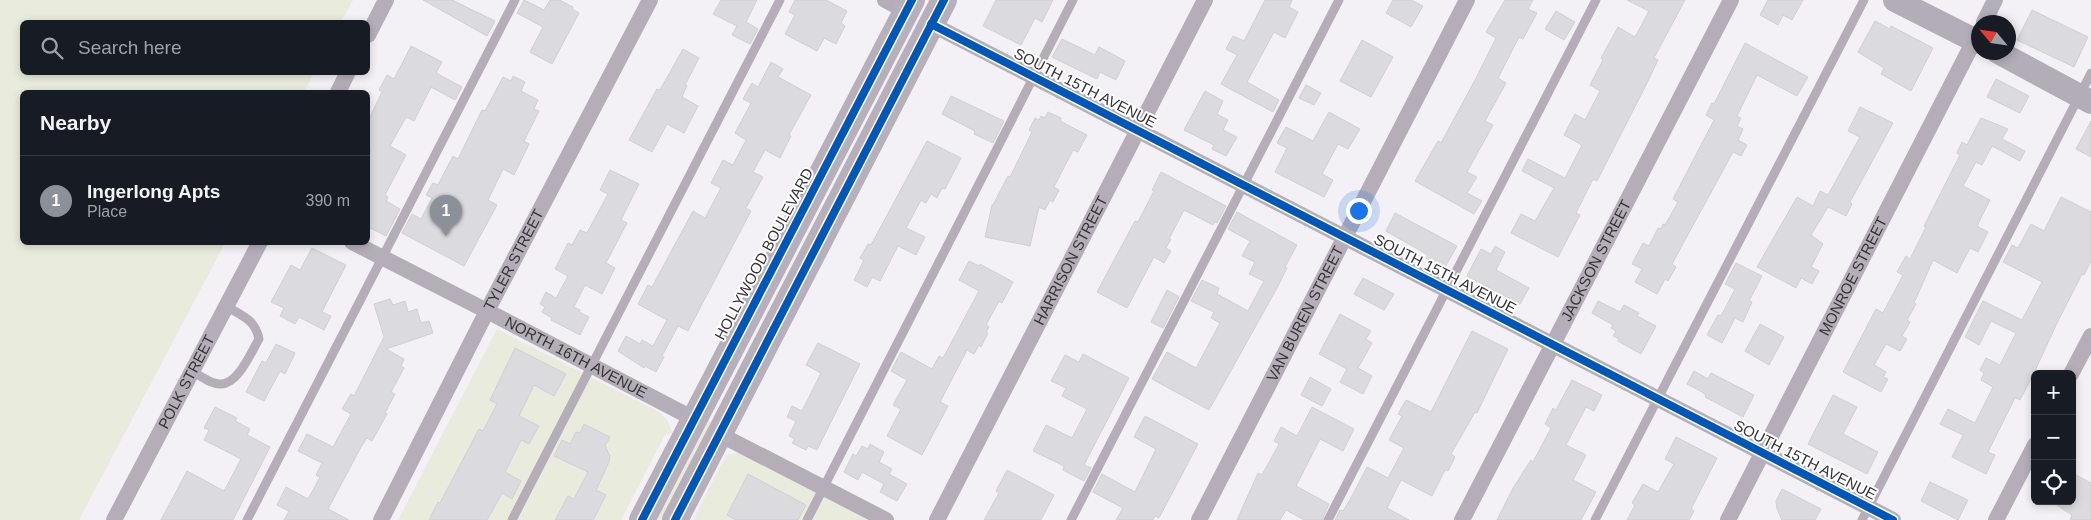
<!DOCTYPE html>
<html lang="en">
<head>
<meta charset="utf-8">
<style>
	:root { --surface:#171b24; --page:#20242c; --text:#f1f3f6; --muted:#9ea1a6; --line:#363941; --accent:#8c9099 }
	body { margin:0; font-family:Arial,sans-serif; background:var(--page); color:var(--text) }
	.controls { position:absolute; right:15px; bottom:15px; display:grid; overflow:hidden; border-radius:8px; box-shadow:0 2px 8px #0003 }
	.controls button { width:45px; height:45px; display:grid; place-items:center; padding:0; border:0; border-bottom:1px solid var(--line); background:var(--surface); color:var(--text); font:25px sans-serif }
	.compass { position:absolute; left:1971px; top:15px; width:45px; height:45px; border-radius:50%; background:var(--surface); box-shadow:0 2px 8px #0003; rotate:299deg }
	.you { position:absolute; left:1358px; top:210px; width:18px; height:18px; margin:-12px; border:4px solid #fff; border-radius:50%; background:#1a73e8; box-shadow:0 0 0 8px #1a73e833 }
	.badge { display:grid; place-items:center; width:32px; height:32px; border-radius:50%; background:var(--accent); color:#fff; font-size:16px; font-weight:700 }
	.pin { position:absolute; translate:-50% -41px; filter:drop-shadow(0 1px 2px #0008) }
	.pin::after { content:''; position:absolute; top:26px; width:18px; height:15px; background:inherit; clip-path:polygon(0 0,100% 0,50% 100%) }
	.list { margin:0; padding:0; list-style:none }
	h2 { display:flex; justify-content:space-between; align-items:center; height:65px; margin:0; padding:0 20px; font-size:21px }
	h2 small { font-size:16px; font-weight:400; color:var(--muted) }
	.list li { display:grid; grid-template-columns:32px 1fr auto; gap:15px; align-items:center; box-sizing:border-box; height:90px; padding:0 20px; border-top:1px solid var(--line) }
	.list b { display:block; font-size:19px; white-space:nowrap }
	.list p { margin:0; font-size:16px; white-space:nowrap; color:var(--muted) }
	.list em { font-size:16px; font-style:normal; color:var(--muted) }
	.icon { flex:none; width:28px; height:28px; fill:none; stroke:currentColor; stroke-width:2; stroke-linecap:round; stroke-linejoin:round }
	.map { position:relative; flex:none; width:2091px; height:520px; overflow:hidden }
	.search { position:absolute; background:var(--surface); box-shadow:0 2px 8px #0003; left:20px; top:20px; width:350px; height:55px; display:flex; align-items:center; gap:12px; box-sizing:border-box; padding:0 18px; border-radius:8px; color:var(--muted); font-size:19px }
	.panel { position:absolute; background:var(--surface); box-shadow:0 2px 8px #0003; left:20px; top:90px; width:350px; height:155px; border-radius:8px }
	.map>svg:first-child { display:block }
	.green { fill:#e9ebdc }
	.building { fill:#dbdade; stroke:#d0cfd2 }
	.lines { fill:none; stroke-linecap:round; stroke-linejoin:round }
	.lane { stroke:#b5aeb8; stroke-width:9 }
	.street { stroke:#b5aeb8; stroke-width:16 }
	.secondary { stroke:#b3adb7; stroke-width:24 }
	.primary { stroke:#b7b0ba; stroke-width:26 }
	.cycleway-casing { stroke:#fff; stroke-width:11 }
	.cycleway { stroke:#0057b8; stroke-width:8 }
	.labels { text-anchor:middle; stroke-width:4; stroke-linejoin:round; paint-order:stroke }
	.street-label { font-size:15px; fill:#343436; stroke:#fff }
</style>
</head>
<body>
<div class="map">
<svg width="2091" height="520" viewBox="0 0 2091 520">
	<rect width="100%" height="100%" fill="#f3f1f6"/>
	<g class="green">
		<polygon points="0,0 353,0 341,22 22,22 22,72 314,73 304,92 22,92 22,242 225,243 79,520 0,520"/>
		<polygon points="497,329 659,412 667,420 672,432 665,435 621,520 398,520"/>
		<polygon points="707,411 711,427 664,520 651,520"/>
		<polygon points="739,453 868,520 693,520 726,455"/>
	</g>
	<g class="building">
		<polygon points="423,0 452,0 495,21 487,36"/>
		<polygon points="524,0 544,10 550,0 559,0 573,7 572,9 579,13 552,64 530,52 543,27 517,13"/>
		<polygon points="721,0 757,0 746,22 758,29 750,44 732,35 737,26 713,14"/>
		<polygon points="795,0 826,0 847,11 841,23 845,26 836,44 824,38 817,51 785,34 795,15 789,12"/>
		<polygon points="996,0 1053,0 1042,22 1035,18 1021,45 983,26"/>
		<polygon points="1265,0 1292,0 1289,7 1298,12 1285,38 1274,32 1247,82 1279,100 1273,112 1221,84 1237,55 1226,49 1233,36 1244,41"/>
		<polygon points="1393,0 1411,0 1423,6 1411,27 1386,13"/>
		<polygon points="1505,0 1533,0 1528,9 1537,13 1523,39 1519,37 1498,78 1506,83 1485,121 1493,125 1467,172 1477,177 1467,193 1482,201 1474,214 1415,181 1438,141 1441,143 1475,80 1496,38 1486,32"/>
		<polygon points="1627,0 1685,0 1654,58 1658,60 1645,87 1597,181 1593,179 1576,213 1580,215 1558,257 1511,233 1521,214 1535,221 1554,188 1522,171 1528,159 1565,178 1582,145 1564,135 1575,114 1585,120 1600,91 1590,85 1603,60 1601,58 1618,27 1635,37 1649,11"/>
		<polygon points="1768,0 1803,0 1792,20 1783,15 1778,25 1760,15"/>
		<polygon points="2032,10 2088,37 2074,67 2017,40"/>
		<polygon points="1556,11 1575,22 1564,40 1545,29"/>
		<polygon points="1875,21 1890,29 1891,26 1933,48 1911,91 1881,74 1884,68 1858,52"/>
		<polygon points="1062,39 1095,55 1099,47 1125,61 1116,80 1100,72 1097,79 1052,57"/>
		<polygon points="1362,40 1393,57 1371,97 1340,81"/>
		<polygon points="1745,43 1808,77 1797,96 1757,75 1737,116 1741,118 1737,126 1743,129 1738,140 1747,145 1741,156 1733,152 1672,264 1676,267 1668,281 1665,279 1657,294 1635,282 1642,269 1632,264 1643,243 1649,246 1658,228 1661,229 1663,224 1665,225 1678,202 1673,199 1714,120 1706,115 1712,103 1714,104"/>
		<polygon points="411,46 442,62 436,73 462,87 455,100 431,87 414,121 406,117 390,146 406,155 385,195 388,197 386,201 400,209 386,236 368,227 368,157 371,150 368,148 368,121 382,92 379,90 387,75 394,79"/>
		<polygon points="683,49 699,58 685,85 687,86 682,97 698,106 684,133 667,124 652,152 629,140 657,89 660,90"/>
		<polygon points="771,62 783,69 778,77 811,95 789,135 791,136 780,158 765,150 753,172 763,177 746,208 751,211 688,331 678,326 662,356 664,357 656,372 645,366 644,368 618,351 626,336 640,344 642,340 653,346 667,320 638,304 648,285 652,287 693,211 705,218 721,188 711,183 723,160 733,165 746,140 735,133 751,103 743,99 752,83 758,87"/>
		<polygon points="513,76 525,82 521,91 538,100 534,109 539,111 524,141 529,144 514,175 503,169 488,200 497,205 464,266 402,233 412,214 421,219 432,198 426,195 433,183 438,185 453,156 458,159 482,110 485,111 503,77 511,81"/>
		<polygon points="1996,79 2029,96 2020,113 1987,97"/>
		<polygon points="1306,85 1321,93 1314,105 1299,98"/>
		<polygon points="1205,91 1223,101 1217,114 1228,120 1223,130 1237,137 1226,156 1212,149 1214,145 1184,130"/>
		<polygon points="951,96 1004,121 993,143 974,134 975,131 942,114"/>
		<polygon points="1860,107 1893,123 1850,202 1852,204 1846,216 1828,207 1811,235 1823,244 1811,267 1819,271 1812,284 1801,278 1796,288 1757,267 1797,197 1813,206 1820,191 1828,195 1860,137 1848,131"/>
		<polygon points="1048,112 1061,118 1060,121 1087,135 1078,152 1073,150 1054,187 1059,190 1053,202 1050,200 1045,210 1039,207 1030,246 985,237 992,205 993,205 1008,176 1010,177 1032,132 1029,130 1035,118 1039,120 1041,116 1045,118"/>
		<polygon points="1329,112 1360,129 1348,149 1338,144 1322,174 1333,180 1324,197 1275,172 1287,148 1277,143 1286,127 1313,141"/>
		<polygon points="1981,118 2008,129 2002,139 2025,151 2020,161 1992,146 1982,165 1976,162 1963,186 1990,200 1977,226 1988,232 1978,252 1970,248 1957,273 1933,260 1914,303 1916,304 1907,320 1910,322 1902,336 1907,339 1900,351 1886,344 1874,365 1886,372 1883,377 1888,379 1881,392 1843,372 1876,309 1883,313 1903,275 1897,272 1906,256 1910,259 1926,227 1924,226 1960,155 1957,153 1962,142 1967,145"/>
		<polygon points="2091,121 2091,157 2076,149"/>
		<polygon points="927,141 961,158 945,189 942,188 937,198 931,194 926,203 921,200 906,228 925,237 916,255 898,246 880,281 872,277 867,287 854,280 864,260 860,258 868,244 871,245"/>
		<polygon points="610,170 639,184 621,220 627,223 606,263 615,268 602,294 585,285 574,307 580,310 579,312 589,317 580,335 551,320 552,318 542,312 545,307 540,304 546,292 556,298 568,276 555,269 568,243 572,245 580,230 587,233 608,194 600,190"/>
		<polygon points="1161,172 1226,206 1217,223 1215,222 1213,225 1184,210 1169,239 1171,239 1166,248 1171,251 1164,263 1154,257 1127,308 1097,292 1135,221 1138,222 1154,191 1152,190"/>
		<polygon points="2061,197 2091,212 2091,261 2084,275 2082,274 2057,323 2033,375 2020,400 2015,398 1988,452 1995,455 1986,474 1952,457 1963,435 1940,424 1948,409 1975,423 1993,387 1981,380 1984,373 1980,370 1986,358 2000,365 2016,333 1991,321 1979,345 1965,337 1983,301 2022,320 2042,282 2003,262 2012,245 2018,248 2031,224 2044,231"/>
		<polygon points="1237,212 1297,245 1285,267 1287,268 1277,288 1209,410 1152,379 1167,352 1196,368 1220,323 1211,318 1214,312 1191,301 1202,280 1219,288 1217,294 1248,311 1264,281 1249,274 1255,262 1242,256 1250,241 1228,229"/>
		<polygon points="1395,213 1457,246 1444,269 1426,258 1428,255 1386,231"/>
		<polygon points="1495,246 1505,252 1496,270 1529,288 1520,304 1467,276 1481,249 1491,254"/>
		<polygon points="312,248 346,265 322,312 331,316 324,330 299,317 295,324 280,316 284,308 271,302 291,265 300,270"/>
		<polygon points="969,261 979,266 980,264 1013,282 1002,303 999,301 986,325 989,327 986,332 988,333 981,347 979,345 974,354 967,350 940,402 948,406 922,455 887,436 901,409 893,405 907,380 891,371 901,352 932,369 939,356 943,358 979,291 959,280"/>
		<polygon points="1736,263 1762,276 1749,301 1752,302 1743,322 1735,318 1722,343 1707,335 1718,315 1721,316 1735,289 1725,284"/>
		<polygon points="1363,278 1394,294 1384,310 1354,294"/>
		<polygon points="1167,290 1179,297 1163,328 1151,322"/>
		<polygon points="390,299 393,305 405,301 408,312 417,309 421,323 429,321 433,333 386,349 404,359 401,366 404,368 391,392 395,394 385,413 387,414 372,441 367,438 361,447 328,509 349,520 284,520 289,511 277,505 286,487 308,499 320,477 316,475 322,463 298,451 307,434 333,447 351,414 342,409 351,394 354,396 384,337 374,304"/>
		<polygon points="1598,301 1620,312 1624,305 1639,313 1637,316 1656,326 1641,354 1618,341 1619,339 1613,336 1616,331 1611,328 1613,325 1592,313"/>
		<polygon points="1340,314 1371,331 1366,339 1372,343 1358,368 1372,376 1363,394 1340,382 1347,369 1319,354"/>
		<polygon points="1760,324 1784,337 1769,365 1745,351"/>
		<polygon points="1472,331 1508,349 1477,413 1475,412 1451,454 1455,457 1448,471 1445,470 1432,496 1401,480 1387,508 1409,520 1335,520 1340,510 1343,511 1351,498 1367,467 1388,478 1404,448 1389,440 1402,416 1398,414 1406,400 1431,412"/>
		<polygon points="818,343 860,364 817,450 808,446 806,450 792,443 795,439 789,436 796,421 787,417 792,406 802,411 821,373 806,365"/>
		<polygon points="276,344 295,353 285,374 280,371 264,401 246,392 262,361 266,363"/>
		<polygon points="515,348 566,374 554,396 534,385 519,416 539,426 529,444 521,440 505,472 521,481 512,499 502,493 487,520 429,520 438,502 440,503 479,429 483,431 497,404 490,400"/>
		<polygon points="1083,354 1129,378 1084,465 1091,468 1084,481 1063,470 1064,466 1033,451 1046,425 1072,438 1087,409 1062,396 1066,388 1051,381 1065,355 1079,362"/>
		<polygon points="1694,371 1708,379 1711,373 1754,395 1743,417 1705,397 1706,395 1702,392 1687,384"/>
		<polygon points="1310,377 1331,389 1322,406 1301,395"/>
		<polygon points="1572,380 1602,395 1594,411 1586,407 1566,445 1586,455 1573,480 1596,492 1581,520 1497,520 1513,488 1531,460 1533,462 1551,428 1545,424 1553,408 1556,410"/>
		<polygon points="1833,395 1857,407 1843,434 1878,452 1867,474 1808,444"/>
		<polygon points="215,407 237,418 235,421 250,429 247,435 270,447 233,520 161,520 187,471 224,491 241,459 204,440 209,430 204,428"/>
		<polygon points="1312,407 1354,429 1343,451 1320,439 1296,486 1329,504 1322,520 1304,520 1286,510 1280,520 1237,520 1258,473 1262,475 1279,444 1274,441 1281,427 1297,436"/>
		<polygon points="1145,416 1198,444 1159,518 1155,516 1153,520 1116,520 1123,508 1093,492 1102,474 1135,492 1156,449 1134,437"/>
		<polygon points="584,424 610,437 605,446 610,456 609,462 596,490 606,495 593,520 555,520 568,496 574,499 588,472 554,456 562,440 570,444 576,432 580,433"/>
		<polygon points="1676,437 1717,458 1691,509 1694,511 1689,520 1627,520 1635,505 1632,503 1643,484 1658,492 1674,464 1665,459"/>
		<polygon points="870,444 884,452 879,462 892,469 889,474 907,484 897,501 880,492 884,484 862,472 858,480 844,472 853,454 856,456 862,446 868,449"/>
		<polygon points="1007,470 1054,495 1041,520 984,520 999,493 996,491"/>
		<polygon points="2072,473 2091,483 2091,520 2070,520 2072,515 2051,501 2072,501"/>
		<polygon points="748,474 806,505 798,520 736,520 727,515"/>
		<polygon points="1930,482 1968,500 1958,520 1921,501"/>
		<polygon points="1782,489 1821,509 1815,520 1782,520 1777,509 1776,501"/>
	</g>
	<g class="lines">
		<g class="lane">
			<path d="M192,371C201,376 210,384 220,384C238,385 251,352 259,339C255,319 242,316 226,306"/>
			<polyline points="247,520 515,0"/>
			<polyline points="512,520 780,0"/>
			<polyline points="807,520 1073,0"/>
			<polyline points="1071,520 1339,0"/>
			<polyline points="1328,520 1596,0"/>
			<polyline points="1595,520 1864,0"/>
			<polyline points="1862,520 2091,73"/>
		</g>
		<g class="street">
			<polyline points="885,0 906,11"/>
			<polyline points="1984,22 1995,0"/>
			<polyline points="931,24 1893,520"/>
			<polyline points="368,35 386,0"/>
			<polyline points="338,92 348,72"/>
			<path id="s1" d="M352,242L487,311L694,419"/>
			<polyline points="2071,374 2091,336"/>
			<polyline points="721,435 886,520"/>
			<path id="s2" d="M114,520L260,242"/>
			<path id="s3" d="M381,520L487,311L650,0"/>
			<path id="s4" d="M937,520L1205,0"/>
			<path id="s5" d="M1199,520L1467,0"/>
			<path id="s6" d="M1462,520L1731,0"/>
			<path id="s7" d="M1728,520L1978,33"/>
			<polyline points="1996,520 2035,445"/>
		</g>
		<g class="secondary">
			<polyline points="1895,0 1978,42"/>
			<polyline points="1998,52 2091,102"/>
		</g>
		<g class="primary">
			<polyline points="642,520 912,0"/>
			<polyline points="675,520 944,0"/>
		</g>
		<g class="cycleway-casing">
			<g id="cycleway">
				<polyline points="931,24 1893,520"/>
				<polyline points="642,520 912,0"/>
				<polyline points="675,520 944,0"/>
			</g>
		</g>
		<use href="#cycleway" class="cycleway"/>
	</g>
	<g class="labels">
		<g class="street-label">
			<text transform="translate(1085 88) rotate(27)" y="5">SOUTH 15TH AVENUE</text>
			<text transform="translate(764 254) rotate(-62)" y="5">HOLLYWOOD BOULEVARD</text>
			<text dy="5" stroke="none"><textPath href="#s3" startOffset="292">TYLER STREET</textPath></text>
			<text dy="5" stroke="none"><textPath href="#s4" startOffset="292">HARRISON STREET</textPath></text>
			<text dy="5" stroke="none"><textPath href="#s6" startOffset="292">JACKSON STREET</textPath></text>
			<text transform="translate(1445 274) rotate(27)" y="5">SOUTH 15TH AVENUE</text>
			<text dy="5" stroke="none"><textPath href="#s7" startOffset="274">MONROE STREET</textPath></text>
			<text dy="5" stroke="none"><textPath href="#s5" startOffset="232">VAN BUREN STREET</textPath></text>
			<text dy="5" stroke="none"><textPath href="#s1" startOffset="252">NORTH 16TH AVENUE</textPath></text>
			<text dy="5" stroke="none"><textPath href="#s2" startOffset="156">POLK STREET</textPath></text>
			<text transform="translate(1805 460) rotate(27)" y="5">SOUTH 15TH AVENUE</text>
		</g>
	</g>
</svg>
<div class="controls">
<button>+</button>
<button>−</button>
<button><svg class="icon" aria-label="locate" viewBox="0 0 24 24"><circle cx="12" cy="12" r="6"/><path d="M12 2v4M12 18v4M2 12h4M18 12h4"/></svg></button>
</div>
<svg class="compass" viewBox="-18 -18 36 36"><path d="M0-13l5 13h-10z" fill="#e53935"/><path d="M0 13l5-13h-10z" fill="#9ea1a6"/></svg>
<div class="you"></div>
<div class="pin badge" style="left:446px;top:236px">1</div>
<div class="search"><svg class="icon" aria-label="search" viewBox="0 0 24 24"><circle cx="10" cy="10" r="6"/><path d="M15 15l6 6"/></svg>Search here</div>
<section class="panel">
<h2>Nearby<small></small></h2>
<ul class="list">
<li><span class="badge">1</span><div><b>Ingerlong Apts</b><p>Place</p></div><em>390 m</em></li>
</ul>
</section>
</div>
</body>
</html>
